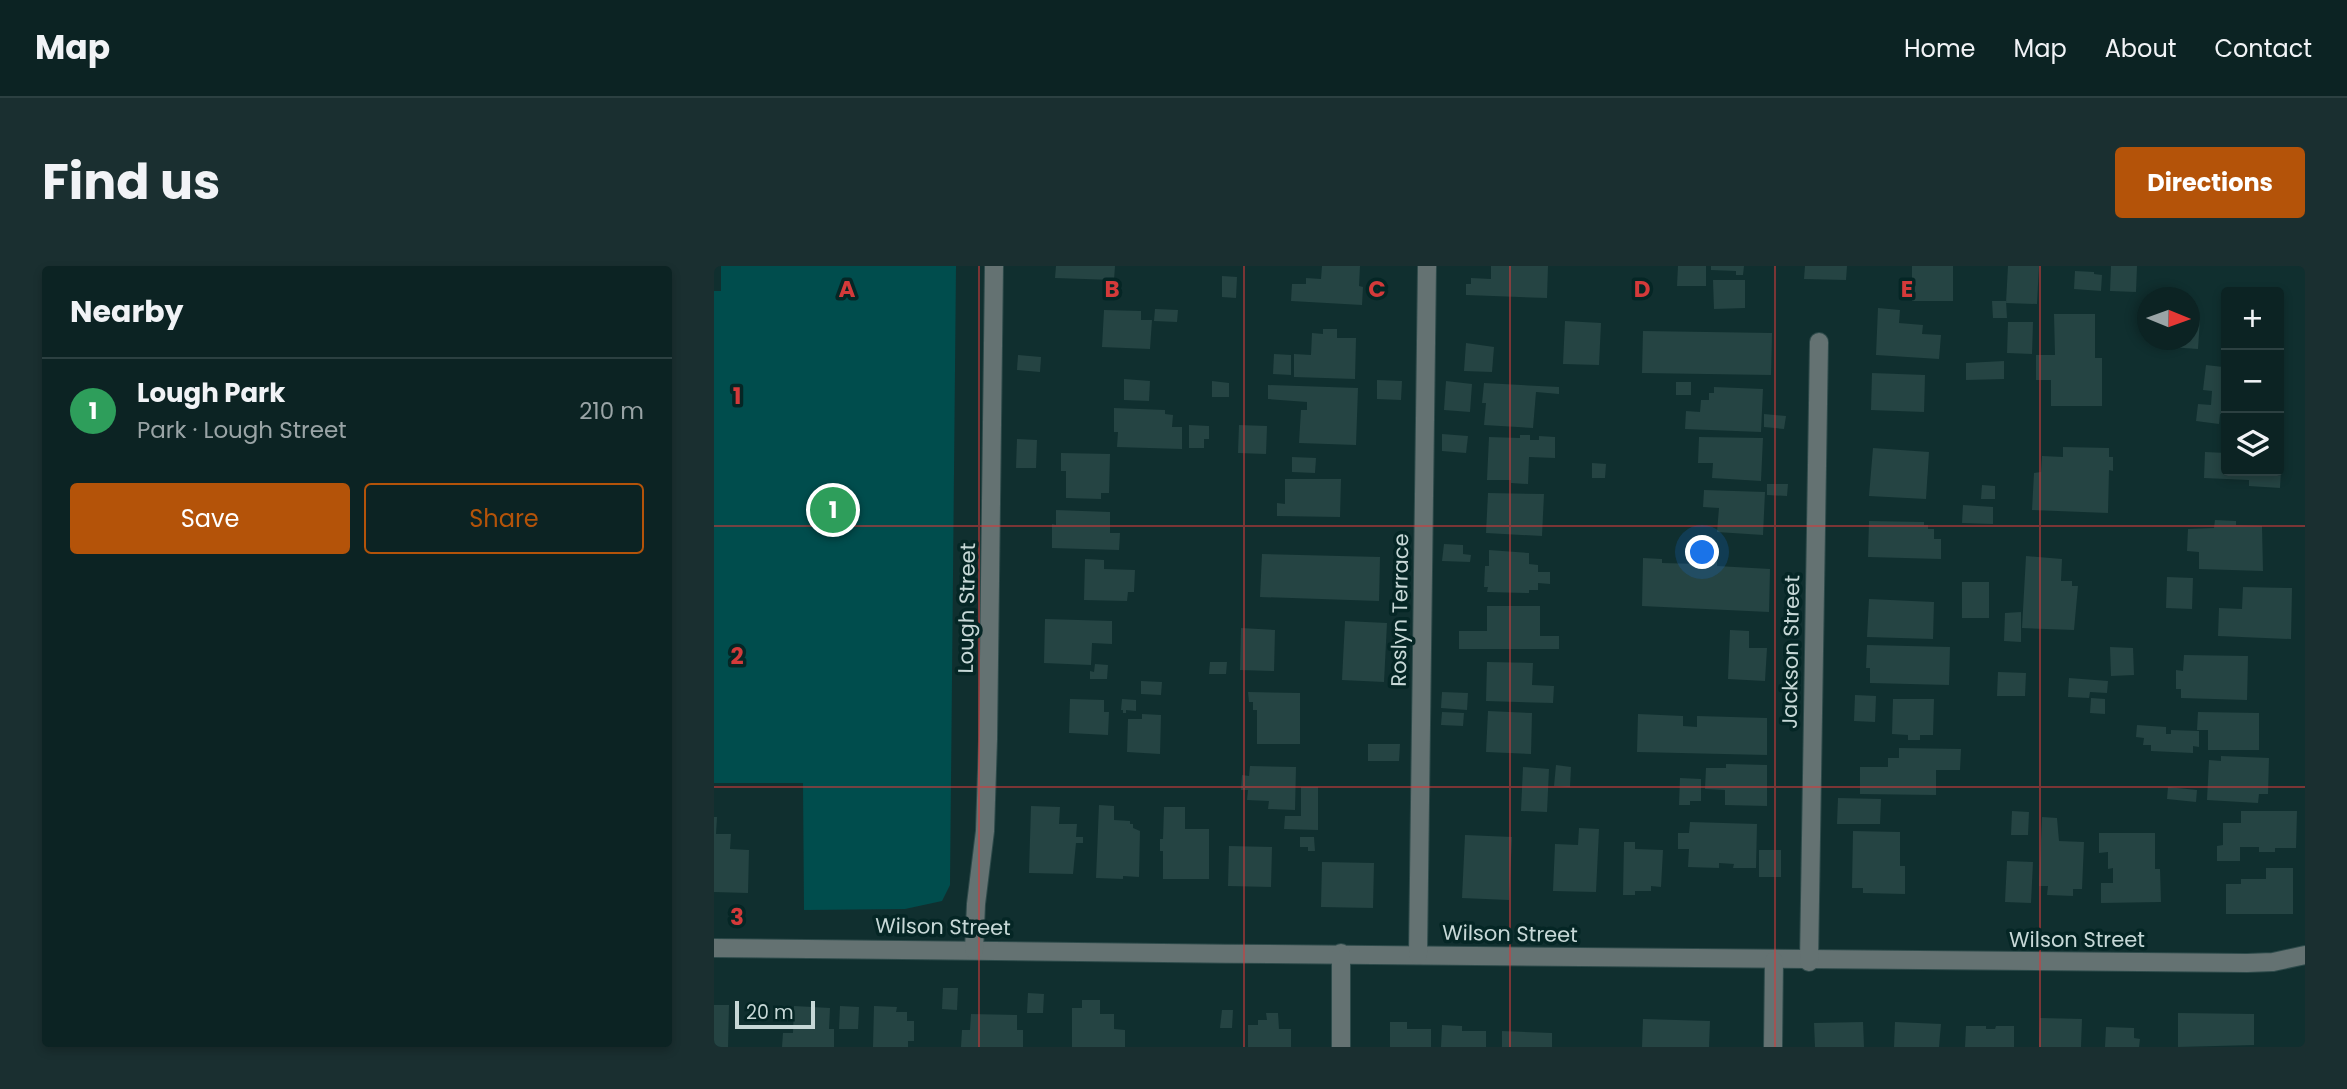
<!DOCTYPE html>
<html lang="en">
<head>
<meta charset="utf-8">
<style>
	:root { --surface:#0c2323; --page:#1a2f30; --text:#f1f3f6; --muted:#9aa4a6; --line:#2c4041; --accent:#b45309 }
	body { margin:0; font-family:Poppins,sans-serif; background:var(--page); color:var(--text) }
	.controls { position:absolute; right:21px; top:21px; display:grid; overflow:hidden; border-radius:7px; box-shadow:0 4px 10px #0003 }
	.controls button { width:63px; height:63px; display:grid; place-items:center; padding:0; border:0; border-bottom:2px solid var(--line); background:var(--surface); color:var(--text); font:35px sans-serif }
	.compass { position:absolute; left:1423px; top:21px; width:63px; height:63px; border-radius:50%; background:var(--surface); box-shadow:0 4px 10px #0003; rotate:91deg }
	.scale { position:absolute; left:21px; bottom:18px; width:80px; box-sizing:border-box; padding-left:7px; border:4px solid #c7d8d7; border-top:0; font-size:19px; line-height:24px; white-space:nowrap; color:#c7d8d7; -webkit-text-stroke:5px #052625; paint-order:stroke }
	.you { position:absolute; left:989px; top:287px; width:24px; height:24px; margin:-18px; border:5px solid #fff; border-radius:50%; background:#1a73e8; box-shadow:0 0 0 10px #1a73e833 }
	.badge { display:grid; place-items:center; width:46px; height:46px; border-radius:50%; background:var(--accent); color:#fff; font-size:23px; font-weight:700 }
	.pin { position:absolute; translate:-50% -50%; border:4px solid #fff; box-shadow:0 2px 7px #0006 }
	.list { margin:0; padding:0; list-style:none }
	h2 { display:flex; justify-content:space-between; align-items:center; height:91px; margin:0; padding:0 28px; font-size:30px }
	h2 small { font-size:23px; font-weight:400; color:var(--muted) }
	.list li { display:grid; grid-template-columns:46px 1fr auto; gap:21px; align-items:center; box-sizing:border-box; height:105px; padding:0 28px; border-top:2px solid var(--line) }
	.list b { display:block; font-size:26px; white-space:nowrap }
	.list p { margin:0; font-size:23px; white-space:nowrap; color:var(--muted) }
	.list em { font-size:23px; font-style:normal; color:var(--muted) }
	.actions { display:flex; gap:14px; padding:21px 28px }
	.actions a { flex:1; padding:16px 0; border:2px solid var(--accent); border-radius:7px; text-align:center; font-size:24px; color:var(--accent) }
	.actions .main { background:var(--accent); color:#fff }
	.icon { flex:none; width:38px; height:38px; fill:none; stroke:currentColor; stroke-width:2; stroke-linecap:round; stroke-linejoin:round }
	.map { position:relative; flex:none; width:1591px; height:781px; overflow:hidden; border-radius:7px }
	header { display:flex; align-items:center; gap:42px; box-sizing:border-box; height:98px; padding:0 35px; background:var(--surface); border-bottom:2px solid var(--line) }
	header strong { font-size:33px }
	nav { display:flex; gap:38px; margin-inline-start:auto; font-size:24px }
	.intro { display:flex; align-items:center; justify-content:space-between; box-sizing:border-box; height:168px; padding:0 42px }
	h1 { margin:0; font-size:49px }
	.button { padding:18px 32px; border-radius:7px; background:var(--accent); color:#fff; font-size:24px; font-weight:700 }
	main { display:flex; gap:42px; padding:0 42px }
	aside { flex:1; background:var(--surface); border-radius:7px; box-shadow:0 4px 10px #0003 }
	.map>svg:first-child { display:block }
	.green { fill:#004d4d }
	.building { fill:#254443 }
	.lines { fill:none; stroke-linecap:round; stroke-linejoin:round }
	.minor-casing { stroke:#2d4a4a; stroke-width:20 }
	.minor { stroke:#647272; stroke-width:18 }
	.grid { fill:none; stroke:#d43a3a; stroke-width:2; stroke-opacity:0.55 }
	.labels { text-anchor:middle; stroke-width:7; stroke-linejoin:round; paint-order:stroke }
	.street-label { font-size:21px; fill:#c7d8d7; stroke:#052625 }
	.grid-label { font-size:23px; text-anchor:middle; font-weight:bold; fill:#d43a3a; stroke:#052625; stroke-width:7; stroke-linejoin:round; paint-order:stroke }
</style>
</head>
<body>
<header>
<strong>Map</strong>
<nav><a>Home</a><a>Map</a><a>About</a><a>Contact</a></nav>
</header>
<div class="intro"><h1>Find us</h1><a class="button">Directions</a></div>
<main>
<aside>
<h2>Nearby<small></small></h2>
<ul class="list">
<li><span class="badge" style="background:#2e9e5b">1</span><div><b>Lough Park</b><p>Park · Lough Street</p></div><em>210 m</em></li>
</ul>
<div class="actions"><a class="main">Save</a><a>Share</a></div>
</aside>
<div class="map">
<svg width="1591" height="781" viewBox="0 0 1591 781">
	<rect width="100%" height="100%" fill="#102f2f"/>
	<polygon class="green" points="7,0 242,0 236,619 228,635 191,643 90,644 89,517 0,517 0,25 7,25"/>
	<g class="building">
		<polygon points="342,0 401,0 400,14 341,12"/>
		<polygon points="608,0 646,0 645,20 649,21 648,39 577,35 578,18 592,18 592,12 607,13"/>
		<polygon points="777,0 834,0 833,32 752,29 752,18 757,18 757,12 777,13"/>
		<polygon points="964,0 992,0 992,20 963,20"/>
		<polygon points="997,0 1030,0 1029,9 1022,9 1022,5 997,4"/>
		<polygon points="1091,0 1133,0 1132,14 1090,13"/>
		<rect x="1198" y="0" width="41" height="35"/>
		<polygon points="1294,0 1325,0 1323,38 1292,37"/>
		<polygon points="1397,0 1423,0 1422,26 1396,25"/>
		<polygon points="1361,5 1380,6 1380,8 1388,9 1387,25 1360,23"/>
		<polygon points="508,10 523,11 522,32 508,31"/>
		<polygon points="999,14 1031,14 1031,42 1000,43"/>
		<polygon points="1278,35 1292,35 1293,52 1279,52"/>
		<polygon points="1164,42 1186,44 1185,57 1209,59 1208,68 1227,69 1225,93 1162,89"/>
		<polygon points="441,43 464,44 463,56 440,55"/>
		<polygon points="390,44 427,45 427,54 438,54 436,83 388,81"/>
		<polygon points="1340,48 1381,48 1381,92 1388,92 1388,140 1337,140 1337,114 1322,114 1322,89 1341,89"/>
		<polygon points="1476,51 1486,52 1484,83 1456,81 1457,74 1476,74"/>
		<polygon points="851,55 887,57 885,99 849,98"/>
		<polygon points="1294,56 1319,56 1318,88 1293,87"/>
		<polygon points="609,63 623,63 623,72 642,72 641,113 580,111 580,88 597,89 598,67 609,68"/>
		<polygon points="929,65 1058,67 1057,109 928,107"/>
		<polygon points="752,77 780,81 778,106 750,105"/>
		<polygon points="1510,83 1512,83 1512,149 1506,148 1505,158 1482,155 1484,138 1497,139 1498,125 1489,124 1492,99 1509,101"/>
		<polygon points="560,88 577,89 577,109 559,108"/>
		<polygon points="304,89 327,91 326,106 303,104"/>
		<polygon points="1290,95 1290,113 1252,114 1252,97"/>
		<polygon points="1158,107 1211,109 1210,146 1157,144"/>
		<polygon points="410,113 436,115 435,135 410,134"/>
		<polygon points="663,114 688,115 687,134 663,133"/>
		<polygon points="498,115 515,117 515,131 498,131"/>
		<polygon points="732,115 758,118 756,146 730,144"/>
		<rect x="962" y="116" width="15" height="13"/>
		<polygon points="770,117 845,121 845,128 822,126 819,162 770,159 772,137 768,137"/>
		<polygon points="554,119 644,122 642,179 585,177 587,144 593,144 593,136 554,133"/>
		<polygon points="1000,121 1049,123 1047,166 971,163 972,145 986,146 987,134 995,134 995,127 1000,127"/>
		<polygon points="400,142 451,144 451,148 459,149 458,161 468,161 468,183 403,181 404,166 400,166"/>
		<polygon points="1050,148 1072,150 1070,163 1050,161"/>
		<polygon points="475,159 495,160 495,173 490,173 490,182 475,182"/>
		<polygon points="525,159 553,160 552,188 524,187"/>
		<polygon points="728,168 754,170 752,187 728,185"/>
		<polygon points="806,169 816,169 816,174 825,174 825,170 841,171 841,192 815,191 814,218 797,217 797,214 773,214 775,171 806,172"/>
		<polygon points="985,171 1049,172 1047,215 998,212 999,197 984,197"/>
		<polygon points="303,173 323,174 322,202 302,202"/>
		<polygon points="1349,181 1395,182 1395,191 1399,191 1399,205 1395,204 1394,247 1318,244 1320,207 1327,206 1328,190 1349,191"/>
		<polygon points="1159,182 1215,186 1212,233 1155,230"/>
		<polygon points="1491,186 1512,187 1512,205 1567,205 1566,222 1535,220 1535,214 1490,212"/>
		<polygon points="347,187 396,188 395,227 387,227 387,233 352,232 352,205 347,205"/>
		<polygon points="578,191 602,192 601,207 578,206"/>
		<polygon points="878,197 892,198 891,212 878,212"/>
		<polygon points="571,213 627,213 626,251 563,250 563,237 571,238"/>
		<polygon points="1053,218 1074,218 1073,230 1053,229"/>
		<polygon points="1268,219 1281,220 1281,233 1267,233"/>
		<polygon points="990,224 1051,226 1049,269 1003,266 1005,242 989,241"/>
		<polygon points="774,227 830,228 828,270 772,267"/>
		<polygon points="1249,239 1279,241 1279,258 1248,257"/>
		<polygon points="342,244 396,246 396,267 406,267 405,284 338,282 338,258 342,259"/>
		<polygon points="1501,254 1522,255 1522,259 1548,260 1549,305 1485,303 1485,286 1473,285 1474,263 1500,262"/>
		<polygon points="1155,255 1210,256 1210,259 1214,259 1214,263 1220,263 1220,273 1227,273 1227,293 1154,291"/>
		<polygon points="730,278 749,279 749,288 757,289 756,296 728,295"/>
		<polygon points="775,284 815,287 815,298 824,299 824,306 836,306 836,318 824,317 824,324 815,324 815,327 773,326 774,321 770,321 771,300 775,300"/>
		<polygon points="548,288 666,291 665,335 546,331"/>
		<polygon points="985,288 1003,289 1003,300 1056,303 1055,346 928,340 929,292 948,293 948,297 985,298"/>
		<polygon points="1312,290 1348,293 1347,315 1358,315 1358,320 1364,320 1360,364 1308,362"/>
		<polygon points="371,293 390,294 390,303 421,304 420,326 414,326 413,335 370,334"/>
		<polygon points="1453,311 1479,312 1478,343 1452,342"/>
		<rect x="1248" y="316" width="27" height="36"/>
		<polygon points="1529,321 1578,322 1577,373 1504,370 1505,342 1528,343"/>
		<polygon points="1155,333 1220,336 1219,373 1153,371"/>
		<polygon points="773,340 826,340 826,370 845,370 845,383 745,383 745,365 773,365"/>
		<polygon points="1307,346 1307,376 1290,375 1291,347"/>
		<polygon points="331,353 398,355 398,378 378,377 377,399 330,397"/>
		<polygon points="631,355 673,357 670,416 628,414"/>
		<polygon points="527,362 561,364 560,405 526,404"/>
		<polygon points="1016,364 1035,365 1035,382 1053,382 1051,415 1014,413"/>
		<polygon points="1153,379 1236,381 1235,419 1156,417 1156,402 1152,402"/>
		<polygon points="1396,381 1419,382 1420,409 1397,410"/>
		<polygon points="1470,389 1534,390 1533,434 1467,432 1467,423 1462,423 1462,404 1469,405"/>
		<polygon points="496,396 513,396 512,408 495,408"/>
		<polygon points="773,396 819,397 818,419 840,420 839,437 772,435"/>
		<polygon points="381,398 394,399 393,413 376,413 376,405 380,406"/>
		<polygon points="1284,406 1312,407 1311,430 1283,430"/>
		<polygon points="1355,412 1394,415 1393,427 1376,426 1375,432 1354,431"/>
		<polygon points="427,415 448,416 447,429 427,428"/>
		<polygon points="534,426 586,427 586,478 543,478 543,444 539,444 539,436 535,436"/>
		<polygon points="728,426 754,427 753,444 727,442"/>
		<polygon points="1141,429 1162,430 1161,456 1140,455"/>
		<polygon points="1377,432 1391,433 1391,448 1376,447"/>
		<polygon points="356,433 390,434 390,446 395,446 394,469 355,467"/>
		<polygon points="408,433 422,434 422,445 412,444 412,447 409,447 409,444 407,444"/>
		<polygon points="1179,433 1220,433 1219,469 1206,469 1206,474 1194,474 1194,469 1178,468"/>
		<polygon points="774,445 818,447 817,488 772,486"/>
		<polygon points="728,446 750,447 749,460 727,459"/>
		<polygon points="1484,446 1545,447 1545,484 1494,484 1494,464 1483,464"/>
		<polygon points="428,448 447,449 446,488 413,486 414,453 428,453"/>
		<polygon points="924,448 969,450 969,460 983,461 983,450 1053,452 1053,489 923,486"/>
		<polygon points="1423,459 1452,461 1452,468 1457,468 1457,464 1485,465 1485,481 1479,480 1479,487 1437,485 1437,479 1429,479 1430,472 1422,471"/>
		<polygon points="654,478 686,478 685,495 654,495"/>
		<polygon points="1185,482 1247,483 1246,504 1222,504 1222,529 1146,528 1146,501 1174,501 1174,492 1185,492"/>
		<polygon points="1507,490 1555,492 1554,528 1545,528 1544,537 1493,534 1495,494 1507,495"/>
		<polygon points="1012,498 1053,499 1053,540 1011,539 1011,524 991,523 992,502 1012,502"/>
		<polygon points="842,499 857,501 856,521 840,520"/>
		<polygon points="536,500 582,501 581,544 554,543 555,535 533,534 534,524 527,524 528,509 535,510"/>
		<polygon points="809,501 835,503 833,546 807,545"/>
		<polygon points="966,512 987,513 987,535 976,535 976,539 965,539"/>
		<polygon points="587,521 604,521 604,564 570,563 571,550 587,550"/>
		<polygon points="1454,521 1483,524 1482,536 1453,533"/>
		<polygon points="1124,532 1167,533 1166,558 1123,558"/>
		<polygon points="385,539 400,540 400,554 416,555 416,558 419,558 419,562 426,565 425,611 409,610 409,613 382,612"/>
		<polygon points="317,540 346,541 345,558 363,558 362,571 369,571 369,577 362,577 359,608 315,607"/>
		<polygon points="450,541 471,541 471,563 495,563 495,613 449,613 449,585 446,585 446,573 449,573"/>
		<polygon points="1298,545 1315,546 1314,569 1297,569"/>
		<polygon points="1527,545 1583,545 1582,582 1561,582 1561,586 1545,586 1545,581 1526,581 1526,595 1503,595 1503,580 1509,579 1509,557 1527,557"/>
		<polygon points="0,551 3,551 2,568 17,568 16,583 35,584 34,627 0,626"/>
		<polygon points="1328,551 1343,552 1345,575 1370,576 1368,623 1359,623 1359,630 1333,629 1334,620 1325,620"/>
		<polygon points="976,556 1043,558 1042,602 1019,602 1020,598 1005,597 1005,602 974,601 975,583 964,583 964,567 975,567"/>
		<polygon points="865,562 885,563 882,626 839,625 841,578 864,579"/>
		<polygon points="1139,565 1186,566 1186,600 1191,600 1191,628 1149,627 1149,622 1138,622"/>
		<polygon points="1385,567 1441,567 1441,603 1446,603 1447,636 1387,637 1387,617 1399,617 1399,602 1394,603 1394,586 1385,587"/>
		<polygon points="751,569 798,571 795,634 748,632"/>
		<polygon points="586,571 600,571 601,585 594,585 594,581 586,581"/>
		<polygon points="910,576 921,576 921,583 949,584 947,621 937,620 937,625 921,625 921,629 909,629"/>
		<polygon points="515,580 558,581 557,621 514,620"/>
		<rect x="1045" y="584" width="22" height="27"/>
		<polygon points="1293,595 1319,596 1317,637 1291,636"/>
		<polygon points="608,596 660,597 659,642 607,641"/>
		<polygon points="1552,602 1579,602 1579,648 1512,648 1512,618 1527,618 1527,613 1552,613"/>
		<polygon points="229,722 244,722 243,744 228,743"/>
		<polygon points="314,727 330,728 329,747 313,747"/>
		<polygon points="368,734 386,734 386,748 400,748 400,763 411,764 411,781 358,781 358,742 368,742"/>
		<polygon points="0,739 15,739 14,781 0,781"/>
		<polygon points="80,740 116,742 115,763 120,763 120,781 68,781 69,767 79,767"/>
		<polygon points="126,740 145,741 144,763 125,763"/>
		<polygon points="160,740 183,741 182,746 193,746 193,755 200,755 200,775 194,775 194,781 159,781"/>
		<polygon points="508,744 519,744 518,762 506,762"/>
		<polygon points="552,747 564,747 565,763 577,763 577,781 534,781 534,759 544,759 544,754 553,754"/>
		<polygon points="1464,747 1540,748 1540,779 1464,781"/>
		<polygon points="257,748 303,749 303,764 309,764 309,781 247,781 248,764 256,764"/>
		<polygon points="1326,752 1368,753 1367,781 1325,781"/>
		<polygon points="929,753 996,755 995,781 928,781"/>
		<polygon points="676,756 693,756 693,763 717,763 717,781 676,781"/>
		<polygon points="1149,756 1150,781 1101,781 1100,757"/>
		<polygon points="1181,756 1227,758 1225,781 1180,781"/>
		<polygon points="728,759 748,760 748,765 772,765 772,781 727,781"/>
		<polygon points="1252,760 1272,760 1272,763 1281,763 1282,760 1300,760 1300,781 1251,781"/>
		<polygon points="1392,761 1420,762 1420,772 1426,773 1425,781 1391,781"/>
		<polygon points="788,765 838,767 838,781 788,781"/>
	</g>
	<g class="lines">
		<g class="minor-casing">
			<g id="minor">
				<path d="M0,682C511,687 1022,695 1533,697L1559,696L1591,689"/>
				<polyline points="260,684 262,638 271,565 274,473 280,0"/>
				<polyline points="627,687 627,781"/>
				<polyline points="704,689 713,0"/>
				<polyline points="1095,696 1105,76"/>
				<polyline points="1059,781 1060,695"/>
			</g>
		</g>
		<use href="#minor" class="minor"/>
	</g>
	<path class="grid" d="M265,0V781M530,0V781M796,0V781M1061,0V781M1326,0V781M0,260H1591M0,521H1591"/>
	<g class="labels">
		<g class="street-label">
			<text transform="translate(253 342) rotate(-89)" y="7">Lough Street</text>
			<text transform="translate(686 344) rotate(-89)" y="7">Roslyn Terrace</text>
			<text transform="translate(1077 386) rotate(-89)" y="7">Jackson Street</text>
			<text transform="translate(229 661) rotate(1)" y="7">Wilson Street</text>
			<text transform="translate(796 668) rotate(1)" y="7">Wilson Street</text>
			<text x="1363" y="681">Wilson Street</text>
		</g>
	</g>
	<g class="grid-label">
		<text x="133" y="31">A</text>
		<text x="398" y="31">B</text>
		<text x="663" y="31">C</text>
		<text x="928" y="31">D</text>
		<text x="1193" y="31">E</text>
		<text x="23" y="138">1</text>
		<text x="23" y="398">2</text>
		<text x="23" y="659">3</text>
	</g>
</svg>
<div class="controls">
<button>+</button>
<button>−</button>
<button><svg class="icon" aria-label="layers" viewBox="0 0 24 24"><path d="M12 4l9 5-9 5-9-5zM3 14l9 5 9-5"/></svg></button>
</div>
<svg class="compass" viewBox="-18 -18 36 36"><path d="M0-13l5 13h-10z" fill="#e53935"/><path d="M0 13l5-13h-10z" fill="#9aa4a6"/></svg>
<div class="scale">20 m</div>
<div class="you"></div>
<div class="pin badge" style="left:119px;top:244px;background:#2e9e5b">1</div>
</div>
</main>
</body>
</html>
